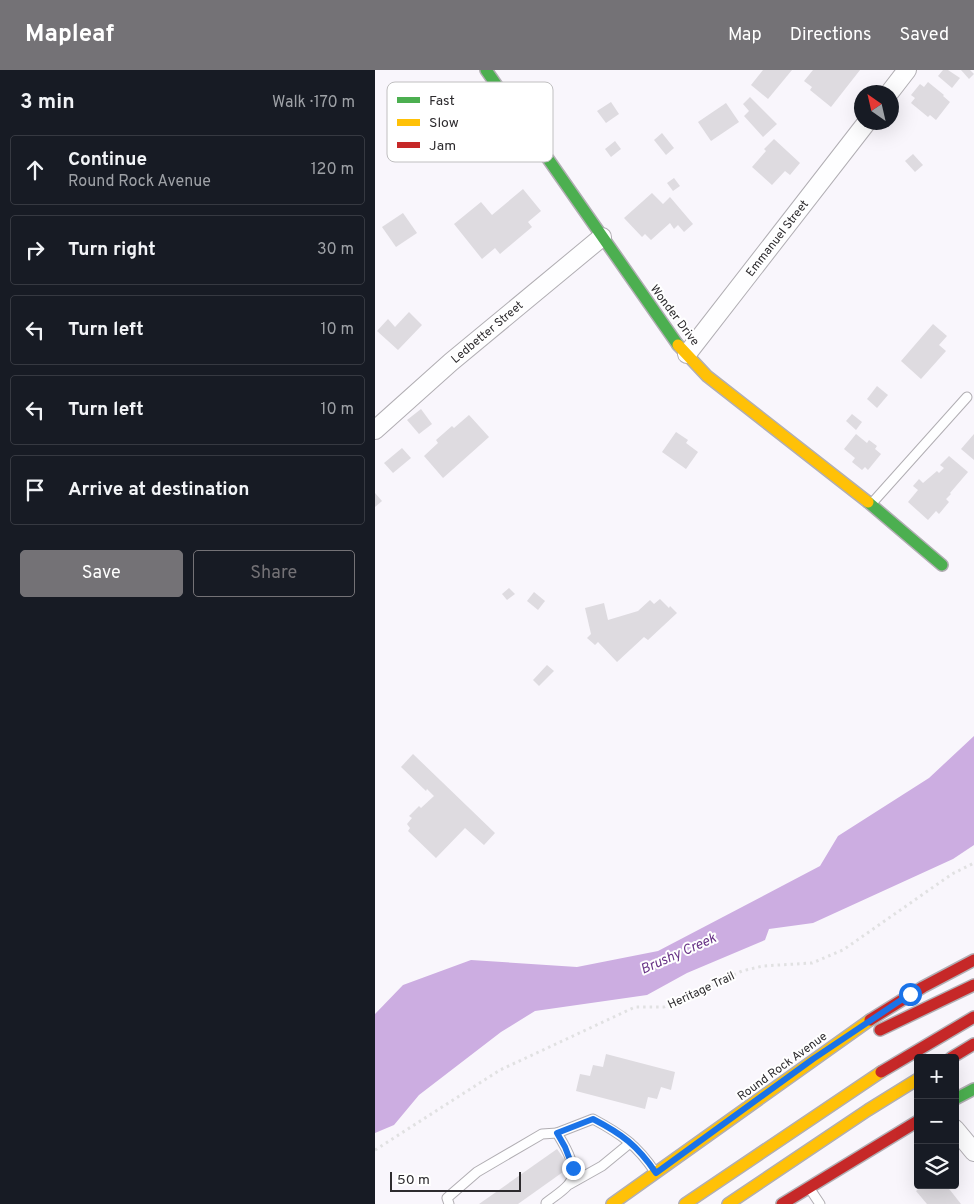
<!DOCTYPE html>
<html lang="en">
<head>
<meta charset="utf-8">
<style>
	:root { --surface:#171b24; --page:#20242c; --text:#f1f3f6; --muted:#9ea1a6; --line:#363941; --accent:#747276 }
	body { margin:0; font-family:Overpass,sans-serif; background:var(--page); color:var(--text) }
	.controls { position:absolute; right:15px; bottom:15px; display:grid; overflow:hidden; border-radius:5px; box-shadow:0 5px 20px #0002 }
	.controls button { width:45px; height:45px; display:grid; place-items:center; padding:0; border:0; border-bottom:1px solid var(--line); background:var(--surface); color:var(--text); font:25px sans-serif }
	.compass { position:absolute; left:479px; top:15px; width:45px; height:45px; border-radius:50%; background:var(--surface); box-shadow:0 5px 20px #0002; rotate:326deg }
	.scale { position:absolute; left:15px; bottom:12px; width:131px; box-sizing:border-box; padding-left:5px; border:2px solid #2d2b2e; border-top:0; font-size:14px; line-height:18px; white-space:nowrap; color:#2d2b2e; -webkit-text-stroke:4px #fff; paint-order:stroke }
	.stop { position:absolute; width:15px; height:15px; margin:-11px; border:4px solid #1a73e8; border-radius:50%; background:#fff }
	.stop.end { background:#1a73e8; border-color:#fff; box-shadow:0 1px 5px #0008 }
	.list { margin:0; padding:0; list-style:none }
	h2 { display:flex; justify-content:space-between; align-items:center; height:65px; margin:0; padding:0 20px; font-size:21px }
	h2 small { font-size:16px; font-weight:400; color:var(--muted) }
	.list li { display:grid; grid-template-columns:32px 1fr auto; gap:15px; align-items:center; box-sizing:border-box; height:70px; margin:0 10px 10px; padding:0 10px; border:1px solid var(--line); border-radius:5px }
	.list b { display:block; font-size:19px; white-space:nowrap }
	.list p { margin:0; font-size:16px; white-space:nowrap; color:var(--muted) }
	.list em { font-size:16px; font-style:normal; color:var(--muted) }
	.actions { display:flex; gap:10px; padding:15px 20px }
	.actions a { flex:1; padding:11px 0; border:1px solid var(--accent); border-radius:5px; text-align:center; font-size:18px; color:var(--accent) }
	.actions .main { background:var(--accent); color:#fff }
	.icon { flex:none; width:28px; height:28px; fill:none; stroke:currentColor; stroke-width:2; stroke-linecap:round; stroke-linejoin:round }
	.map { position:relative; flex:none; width:599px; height:1134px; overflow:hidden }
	header { display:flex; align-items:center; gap:30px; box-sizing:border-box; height:70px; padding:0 25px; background:var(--accent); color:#fff }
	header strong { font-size:24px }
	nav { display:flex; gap:28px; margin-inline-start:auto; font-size:18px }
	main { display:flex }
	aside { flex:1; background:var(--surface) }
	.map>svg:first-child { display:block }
	.water { fill:#ccade1 }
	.building { fill:#dedbe0 }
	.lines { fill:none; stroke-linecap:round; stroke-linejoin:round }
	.lane-casing { stroke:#b1aeb3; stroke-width:11 }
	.street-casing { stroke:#b1aeb3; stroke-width:20 }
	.fast-casing { stroke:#b1aeb3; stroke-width:14 }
	.slow-casing { stroke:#b1aeb3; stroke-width:14 }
	.jam-casing { stroke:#b1aeb3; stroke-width:14 }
	.path { stroke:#e1e1e2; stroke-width:3; stroke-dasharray:2.5 4; stroke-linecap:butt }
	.lane { stroke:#fefeff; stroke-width:9 }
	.street { stroke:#fefeff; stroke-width:18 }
	.fast { stroke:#4caf50; stroke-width:11 }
	.slow { stroke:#ffc107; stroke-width:11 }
	.jam { stroke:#c62828; stroke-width:11 }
	.route { stroke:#1a73e8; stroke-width:6 }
	.labels { text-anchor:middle; stroke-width:4; stroke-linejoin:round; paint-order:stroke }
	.street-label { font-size:12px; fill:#2d2b2e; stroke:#fff }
	.water-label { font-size:14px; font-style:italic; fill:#683386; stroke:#fff }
	.key { fill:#fff; stroke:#c0bfc0; stroke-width:1 }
	.key-label { font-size:14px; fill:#2d2b2e }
</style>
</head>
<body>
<header>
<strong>Mapleaf</strong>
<nav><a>Map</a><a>Directions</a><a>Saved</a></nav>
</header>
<main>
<aside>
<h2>3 min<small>Walk · 170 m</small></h2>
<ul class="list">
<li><svg class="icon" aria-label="ahead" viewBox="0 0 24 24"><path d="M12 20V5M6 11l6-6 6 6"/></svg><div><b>Continue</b><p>Round Rock Avenue</p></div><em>120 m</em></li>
<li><svg class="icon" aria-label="right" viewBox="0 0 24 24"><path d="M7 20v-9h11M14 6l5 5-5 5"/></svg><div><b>Turn right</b></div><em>30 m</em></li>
<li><svg class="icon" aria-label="left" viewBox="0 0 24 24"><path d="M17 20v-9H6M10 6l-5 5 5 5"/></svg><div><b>Turn left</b></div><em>10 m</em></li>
<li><svg class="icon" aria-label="left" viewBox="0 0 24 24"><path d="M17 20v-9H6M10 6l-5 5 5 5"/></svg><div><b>Turn left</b></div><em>10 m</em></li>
<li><svg class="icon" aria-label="arrive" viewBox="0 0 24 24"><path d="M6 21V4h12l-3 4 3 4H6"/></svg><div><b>Arrive at destination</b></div></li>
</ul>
<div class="actions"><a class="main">Save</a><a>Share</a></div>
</aside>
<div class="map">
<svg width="599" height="1134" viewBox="0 0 599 1134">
	<rect width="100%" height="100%" fill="#f9f6fc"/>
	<polygon class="water" points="599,666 599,775 578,789 438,853 394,859 390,870 312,903 272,925 160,941 126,962 44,1025 19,1055 0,1063 0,944 28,915 96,890 202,897 283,881 445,796 463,766 554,708"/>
	<g class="building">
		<polygon points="388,0 417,0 393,29 376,15"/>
		<polygon points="438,0 485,0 456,37 435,20 437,17 429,11"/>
		<polygon points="568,0 573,0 585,8 577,18 563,6"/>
		<polygon points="586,0 595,0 599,4 594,9"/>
		<polygon points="553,12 569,25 568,26 575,32 561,50 555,45 553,47 536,33 540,28 536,25 545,14 549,17"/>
		<polygon points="375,27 402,54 388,67 369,46 374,41 368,34"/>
		<polygon points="236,32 244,44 231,53 222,41"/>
		<polygon points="351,33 364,52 336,71 323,52"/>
		<polygon points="287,63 299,78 291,85 279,70"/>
		<polygon points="399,69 425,93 415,105 410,101 397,115 377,97 391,81 389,79"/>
		<polygon points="240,71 246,79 236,87 230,79"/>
		<polygon points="538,84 548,95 540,102 530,91"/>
		<polygon points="299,108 305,116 298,121 292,113"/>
		<polygon points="148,119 166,141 153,152 157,157 125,184 120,178 107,189 79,154 106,132 117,145"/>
		<polygon points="277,123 288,134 295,127 318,154 309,162 303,155 299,159 295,153 276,170 270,164 267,167 249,148"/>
		<polygon points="28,143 42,163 21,177 7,157"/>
		<polygon points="34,242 47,255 23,280 2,261 13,249 20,257"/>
		<polygon points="558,254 572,266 564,275 571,281 546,309 526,291"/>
		<polygon points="502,316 513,325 502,338 492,329"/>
		<polygon points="46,339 57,354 44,364 32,350"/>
		<polygon points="477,344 487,352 481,360 471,351"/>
		<polygon points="94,345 114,367 68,408 49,386 63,373 61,370 77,356 79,358"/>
		<polygon points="301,362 313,370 311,373 323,382 311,399 287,382"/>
		<polygon points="481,364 492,373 494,370 502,376 500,379 506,384 493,400 490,397 487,400 477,392 480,388 469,379"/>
		<polygon points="599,364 599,390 586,379"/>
		<polygon points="27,378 36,388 18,403 9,393"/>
		<polygon points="574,386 593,402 575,423 576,424 571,429 574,432 564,444 561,441 553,450 533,432 543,420 538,416 544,409 548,413 562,401 564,403 569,398 565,395"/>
		<polygon points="0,423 7,431 0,437"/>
		<polygon points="134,518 140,524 132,530 127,524"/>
		<polygon points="159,522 170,531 163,540 152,531"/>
		<polygon points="285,529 294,538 295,536 302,543 273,570 269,567 242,592 223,572 220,575 212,568 216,564 210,538 229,533 233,550 263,541 275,530 279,534"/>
		<polygon points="172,595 179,601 164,616 158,610"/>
		<polygon points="38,684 120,763 109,775 90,758 61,788 33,761 35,758 32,754 37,748 34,746 44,736 46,738 59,726 52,719 51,721 26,697"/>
		<polygon points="231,984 300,1002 296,1020 286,1017 282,1029 273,1027 270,1039 201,1021 205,1004 215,1006 218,995 228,997"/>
		<polygon points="182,1079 195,1097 143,1134 104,1134"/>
		<polygon points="549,1115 571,1115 586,1134 552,1134 541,1121"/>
	</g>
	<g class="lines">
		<g class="lane-casing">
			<g id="lane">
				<polyline points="498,432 592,327"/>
				<path d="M182,1063L218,1049C246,1064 262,1075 280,1102"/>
				<polyline points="195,1114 227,1096 255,1073"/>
				<polyline points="435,1119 445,1134"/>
				<path d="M74,1134L72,1128L102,1102L167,1064L182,1063C190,1076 206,1101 193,1115C187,1122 178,1127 171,1133"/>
			</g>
		</g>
		<g class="street-casing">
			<g id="street">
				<polyline points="515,22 532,0"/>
				<polyline points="312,284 492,52"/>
				<polyline points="0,360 76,292 227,167"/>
				<polyline points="580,1059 599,1082"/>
			</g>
		</g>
		<g class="fast-casing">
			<g id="fast">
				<polyline points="111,0 303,275"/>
				<polyline points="493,432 567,495"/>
				<polyline points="580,1029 599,1019"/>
			</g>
		</g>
		<g class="slow-casing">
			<g id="slow">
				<polyline points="303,275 332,306 493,432"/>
				<polyline points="237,1134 495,950"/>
				<polyline points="310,1134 506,1002"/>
				<polyline points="353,1134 493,1040 543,1009"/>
			</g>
		</g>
		<g class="jam-casing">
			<g id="jam">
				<polyline points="495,950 548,917 599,890"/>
				<polyline points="505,960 599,915"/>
				<polyline points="576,988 599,974"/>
				<polyline points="506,1002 599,947"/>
				<polyline points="407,1134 543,1051"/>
			</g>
		</g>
		<polyline class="path" points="0,1080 125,1000 260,937 289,937 367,901 388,896 437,893 468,880 577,804 599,793"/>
		<use href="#lane" class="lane"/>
		<use href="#street" class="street"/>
		<use href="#fast" class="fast"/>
		<use href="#slow" class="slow"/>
		<use href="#jam" class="jam"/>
	</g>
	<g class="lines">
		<path class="route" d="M198,1098L190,1077L182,1063L218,1049C247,1064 262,1075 281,1103L438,989L535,924"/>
	</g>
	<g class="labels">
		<g class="street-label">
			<text transform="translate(402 168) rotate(-52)" y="4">Emmanuel Street</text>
			<text transform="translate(300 245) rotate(53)" y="4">Wonder Drive</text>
			<text transform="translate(112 262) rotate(-40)" y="4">Ledbetter Street</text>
			<text transform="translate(326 920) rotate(-25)" y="4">Heritage Trail</text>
			<text transform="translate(407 996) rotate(-36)" y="4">Round Rock Avenue</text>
		</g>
		<g class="water-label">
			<text transform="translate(303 883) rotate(-24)" y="5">Brushy Creek</text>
		</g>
	</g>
	<rect x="12" y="12" width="166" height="80" rx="8" class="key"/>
	<rect x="22" y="27" width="23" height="6" fill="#4caf50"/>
	<rect x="22" y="49" width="23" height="7" fill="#ffc107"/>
	<rect x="22" y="72" width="23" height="6" fill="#c62828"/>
	<g class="key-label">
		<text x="54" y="35">Fast</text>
		<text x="54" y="57">Slow</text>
		<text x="54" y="80">Jam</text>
	</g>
</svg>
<div class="controls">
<button>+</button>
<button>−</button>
<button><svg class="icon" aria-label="layers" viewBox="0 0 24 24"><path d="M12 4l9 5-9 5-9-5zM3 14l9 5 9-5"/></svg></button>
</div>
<svg class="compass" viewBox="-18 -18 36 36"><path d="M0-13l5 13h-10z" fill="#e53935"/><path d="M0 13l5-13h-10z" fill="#9ea1a6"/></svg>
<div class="scale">50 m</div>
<div class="stop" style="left:535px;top:924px"></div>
<div class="stop end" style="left:198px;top:1098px"></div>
</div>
</main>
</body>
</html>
